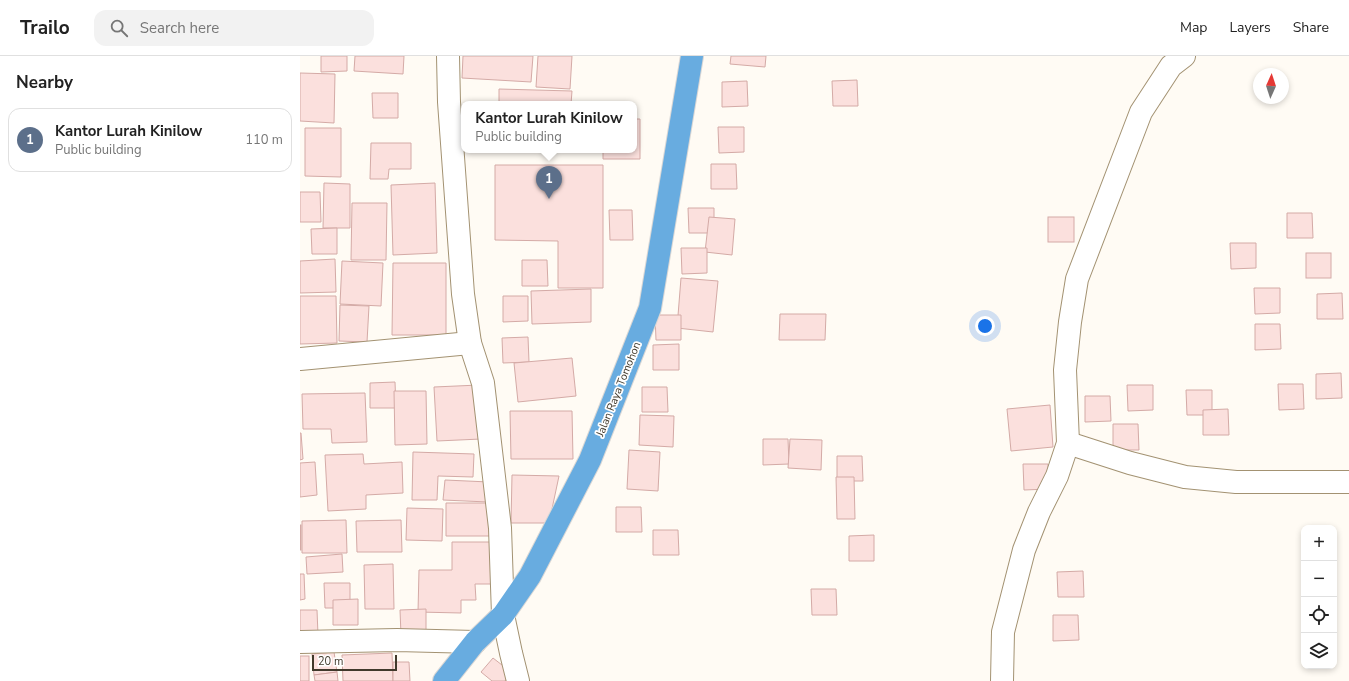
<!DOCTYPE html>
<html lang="en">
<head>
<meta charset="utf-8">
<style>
	:root { --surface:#fff; --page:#f2f2f2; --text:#222; --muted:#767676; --line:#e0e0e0; --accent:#d93025 }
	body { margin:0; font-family:"Nunito Sans",sans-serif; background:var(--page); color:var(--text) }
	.controls { position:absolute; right:12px; bottom:12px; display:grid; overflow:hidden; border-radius:8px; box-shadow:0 2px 6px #0003 }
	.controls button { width:36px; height:36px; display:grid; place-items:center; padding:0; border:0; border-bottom:1px solid var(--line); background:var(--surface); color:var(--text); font:20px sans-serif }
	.compass { position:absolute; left:953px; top:12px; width:36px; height:36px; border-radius:50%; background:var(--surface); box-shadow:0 2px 6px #0003; rotate:3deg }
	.scale { position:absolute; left:12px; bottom:10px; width:85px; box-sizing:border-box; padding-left:4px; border:2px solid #40392b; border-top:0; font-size:11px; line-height:14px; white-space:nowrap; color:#40392b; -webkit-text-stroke:3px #fff; paint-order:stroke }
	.you { position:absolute; left:685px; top:270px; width:14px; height:14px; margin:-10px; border:3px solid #fff; border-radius:50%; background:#1a73e8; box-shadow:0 0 0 6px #1a73e833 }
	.badge { display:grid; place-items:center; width:26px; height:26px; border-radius:50%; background:var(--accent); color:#fff; font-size:13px; font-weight:700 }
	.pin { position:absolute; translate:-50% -33px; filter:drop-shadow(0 1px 2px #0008) }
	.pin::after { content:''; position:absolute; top:21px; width:14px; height:12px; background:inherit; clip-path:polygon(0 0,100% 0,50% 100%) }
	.popup { position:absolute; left:161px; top:45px; width:176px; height:52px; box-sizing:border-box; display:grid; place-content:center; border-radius:8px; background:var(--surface); filter:drop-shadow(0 1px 3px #0005); font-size:13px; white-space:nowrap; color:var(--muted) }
	.popup b { font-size:15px; color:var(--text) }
	.popup::after { content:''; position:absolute; left:50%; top:100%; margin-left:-8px; border:8px solid transparent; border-top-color:var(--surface) }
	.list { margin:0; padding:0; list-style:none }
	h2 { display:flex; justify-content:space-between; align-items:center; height:52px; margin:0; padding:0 16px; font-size:17px }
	h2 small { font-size:13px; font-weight:400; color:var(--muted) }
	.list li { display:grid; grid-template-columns:26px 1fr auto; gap:12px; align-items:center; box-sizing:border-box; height:64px; margin:0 8px 8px; padding:0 8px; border:1px solid var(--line); border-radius:12px }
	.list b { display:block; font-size:15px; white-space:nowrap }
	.list p { margin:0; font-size:13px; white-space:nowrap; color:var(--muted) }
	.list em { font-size:13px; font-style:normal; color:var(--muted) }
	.icon { flex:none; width:22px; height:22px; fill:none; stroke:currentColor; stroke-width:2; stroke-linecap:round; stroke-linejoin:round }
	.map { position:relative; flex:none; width:1049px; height:625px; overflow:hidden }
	header { display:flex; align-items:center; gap:24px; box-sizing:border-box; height:56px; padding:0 20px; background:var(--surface); border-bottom:1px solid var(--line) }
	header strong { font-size:19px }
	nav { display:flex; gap:22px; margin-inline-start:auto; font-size:14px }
	.search { width:280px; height:36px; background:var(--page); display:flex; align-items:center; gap:10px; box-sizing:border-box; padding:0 14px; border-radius:12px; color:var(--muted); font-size:15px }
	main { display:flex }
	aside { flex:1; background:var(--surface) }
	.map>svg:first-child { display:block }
	.building { fill:#fbe0dd; stroke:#d4aaa6 }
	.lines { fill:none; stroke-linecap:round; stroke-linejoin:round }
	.minor-casing { stroke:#a39272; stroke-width:24 }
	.trunk-casing { stroke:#d9d7d5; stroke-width:24 }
	.minor { stroke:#fff; stroke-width:22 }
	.trunk { stroke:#68ace0; stroke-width:22 }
	.labels { text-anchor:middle; stroke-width:3.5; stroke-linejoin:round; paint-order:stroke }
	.street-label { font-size:11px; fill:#40392b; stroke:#fff }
</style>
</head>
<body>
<header>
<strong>Trailo</strong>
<div class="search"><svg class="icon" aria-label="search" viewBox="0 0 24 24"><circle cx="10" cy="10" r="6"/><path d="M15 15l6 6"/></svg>Search here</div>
<nav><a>Map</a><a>Layers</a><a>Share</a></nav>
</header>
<main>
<aside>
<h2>Nearby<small></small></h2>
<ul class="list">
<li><span class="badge" style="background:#5c6f8a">1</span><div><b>Kantor Lurah Kinilow</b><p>Public building</p></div><em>110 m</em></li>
</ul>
</aside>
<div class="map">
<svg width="1049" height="625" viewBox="0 0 1049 625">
	<rect width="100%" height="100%" fill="#fffbf4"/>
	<g class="building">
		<polygon points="21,0 47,0 47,15 21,16"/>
		<polygon points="55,0 104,0 103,18 54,15"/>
		<polygon points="163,0 233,0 231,26 162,22"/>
		<polygon points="238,0 272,0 270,33 236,31"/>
		<polygon points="431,0 466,0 465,11 430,8"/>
		<polygon points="0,17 35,18 34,67 0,65"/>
		<polygon points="557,24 558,50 533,50 532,25"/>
		<polygon points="447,25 448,50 422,51 422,26"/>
		<polygon points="199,33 272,35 271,48 199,48"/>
		<polygon points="72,37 98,37 98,62 73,62"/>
		<polygon points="334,63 340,63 340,103 303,103 303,94 334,94"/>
		<polygon points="418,71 444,71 444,96 419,97"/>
		<polygon points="5,72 41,72 41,121 5,120"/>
		<polygon points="71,87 111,87 111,113 89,113 88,123 70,123"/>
		<polygon points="411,108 436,108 437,133 411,133"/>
		<polygon points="195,109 303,109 303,232 258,232 258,185 195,184"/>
		<polygon points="24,127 50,128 50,172 23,172"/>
		<polygon points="135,127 137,197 93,199 91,129"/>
		<polygon points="0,136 20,136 21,166 0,166"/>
		<polygon points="52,147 87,147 86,204 51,204"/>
		<polygon points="388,152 414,152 414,177 389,177"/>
		<polygon points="309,154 332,154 333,184 310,184"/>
		<polygon points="987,157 1012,157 1013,182 987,182"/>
		<polygon points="409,161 435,163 432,199 405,196"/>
		<rect x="748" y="161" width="26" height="25"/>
		<polygon points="37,172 37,198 12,198 11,173"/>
		<polygon points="930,187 956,187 956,212 931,213"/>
		<polygon points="381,192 407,192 407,217 382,218"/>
		<rect x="1006" y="197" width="25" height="25"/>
		<polygon points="35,203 36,236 0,237 0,205"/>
		<polygon points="222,204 247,204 248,230 222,230"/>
		<polygon points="42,205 83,207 81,250 40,248"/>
		<polygon points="93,207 146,207 146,279 92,279"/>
		<polygon points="381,222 418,225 413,276 377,272"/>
		<polygon points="954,232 980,232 980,257 955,258"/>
		<polygon points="291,233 291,266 232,268 231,235"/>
		<polygon points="1042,237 1043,263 1017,263 1017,238"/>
		<polygon points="0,240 36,240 37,287 0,288"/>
		<polygon points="203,240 228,240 228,265 203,266"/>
		<polygon points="40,249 69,250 67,286 39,285"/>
		<polygon points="480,258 526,258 525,284 479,284"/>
		<polygon points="355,259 381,259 381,284 356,284"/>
		<polygon points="955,268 980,268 981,293 955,294"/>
		<polygon points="228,281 229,306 203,307 202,282"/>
		<polygon points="379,288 379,314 353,314 353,289"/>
		<polygon points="272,302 276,340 218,346 214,307"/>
		<polygon points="1041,317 1042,342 1016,343 1016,318"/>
		<polygon points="95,326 96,352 70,352 70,327"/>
		<polygon points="978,328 1003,328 1004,353 979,354"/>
		<polygon points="179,329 181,383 137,385 134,331"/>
		<polygon points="827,329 853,329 853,354 828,355"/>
		<polygon points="342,331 367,331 368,356 342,356"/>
		<polygon points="886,334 912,334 912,359 887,359"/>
		<polygon points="94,335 126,335 127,388 95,389"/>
		<polygon points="65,337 67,386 32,387 31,373 3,373 2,338"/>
		<polygon points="785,340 810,340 811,365 785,366"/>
		<polygon points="750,349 753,391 711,395 707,353"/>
		<polygon points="928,353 929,379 903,379 903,354"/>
		<polygon points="210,355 272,355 273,403 211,403"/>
		<polygon points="340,359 374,360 373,391 339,389"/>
		<polygon points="813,368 838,368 839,394 813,394"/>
		<polygon points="0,377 1,377 3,403 0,404"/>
		<polygon points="463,383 488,383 489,408 463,409"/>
		<polygon points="490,383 522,384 521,414 488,412"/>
		<polygon points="329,394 360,396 358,435 327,433"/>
		<polygon points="113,396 174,398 173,421 138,420 137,444 112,444"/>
		<polygon points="63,398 64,408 102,406 103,437 66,439 66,453 28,455 25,399"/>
		<polygon points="537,400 562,400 563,425 537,425"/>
		<polygon points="15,406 17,439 0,441 0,407"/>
		<polygon points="723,408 748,408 749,433 724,434"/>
		<polygon points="212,419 259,420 249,467 211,467"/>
		<polygon points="536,421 554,421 555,463 537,463"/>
		<polygon points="145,424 189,426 188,446 143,444"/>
		<polygon points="146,447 194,447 193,480 146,480"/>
		<polygon points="316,451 341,451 342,476 316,476"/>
		<polygon points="107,452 143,453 142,485 106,484"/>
		<polygon points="46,464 47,497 2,497 2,465"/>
		<polygon points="101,464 102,496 57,496 56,465"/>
		<rect x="0" y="469" width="1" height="25"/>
		<polygon points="353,474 378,474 379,499 353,499"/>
		<polygon points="574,479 574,505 549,505 549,480"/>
		<polygon points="152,486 198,486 198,528 175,528 176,544 161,544 161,557 118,556 119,514 152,514"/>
		<polygon points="42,498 43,516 7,518 6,501"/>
		<polygon points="93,508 94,553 65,553 64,509"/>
		<polygon points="783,515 784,541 758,541 757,516"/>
		<polygon points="0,518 4,518 5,543 0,544"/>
		<polygon points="24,527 50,527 50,552 25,552"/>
		<polygon points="511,533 536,533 537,559 512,559"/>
		<polygon points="58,543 58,569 33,569 33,544"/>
		<polygon points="126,553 126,578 101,579 100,554"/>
		<polygon points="0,554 17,554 18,579 0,580"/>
		<polygon points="753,559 778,559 779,584 753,585"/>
		<polygon points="34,596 37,616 14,619 12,598"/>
		<polygon points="92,597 93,625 43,625 42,599"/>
		<rect x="0" y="600" width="9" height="25"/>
		<polygon points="193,602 211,616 205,625 192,625 181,616"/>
		<polygon points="93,606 109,606 110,625 93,625"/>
		<polygon points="37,616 38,625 15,625 14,619"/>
	</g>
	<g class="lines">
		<g class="minor-casing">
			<g id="minor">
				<polyline points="148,0 149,46 163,238 170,287 183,327 200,472 203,559 211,597 218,625"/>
				<polyline points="0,303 170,287"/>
				<polyline points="768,387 830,407 885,421 936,426 1049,426"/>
				<polyline points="0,586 97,584 175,586"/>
				<polyline points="702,625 703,576 724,494 739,456 757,420 768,387 765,314 770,266 777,223 841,56 871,10 884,0"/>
			</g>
		</g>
		<g class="trunk-casing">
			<polyline id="trunk" points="144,625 175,586 203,559 230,520 290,404 350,252 392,0"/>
		</g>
		<use href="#minor" class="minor"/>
		<use href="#trunk" class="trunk"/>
	</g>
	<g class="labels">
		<g class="street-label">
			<text transform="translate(318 333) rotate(-68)" y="4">Jalan Raya Tomohon</text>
		</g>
	</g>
</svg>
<div class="controls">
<button>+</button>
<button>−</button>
<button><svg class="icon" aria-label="locate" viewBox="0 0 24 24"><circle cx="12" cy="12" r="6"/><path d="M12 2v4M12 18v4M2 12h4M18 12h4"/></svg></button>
<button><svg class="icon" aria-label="layers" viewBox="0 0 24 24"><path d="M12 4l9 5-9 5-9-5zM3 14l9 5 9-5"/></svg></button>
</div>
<svg class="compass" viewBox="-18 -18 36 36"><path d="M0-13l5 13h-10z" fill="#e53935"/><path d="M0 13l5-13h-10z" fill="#767676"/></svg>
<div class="scale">20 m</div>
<div class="you"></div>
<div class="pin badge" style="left:249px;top:143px;background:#5c6f8a">1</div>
<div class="popup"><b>Kantor Lurah Kinilow</b>Public building</div>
</div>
</main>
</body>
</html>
